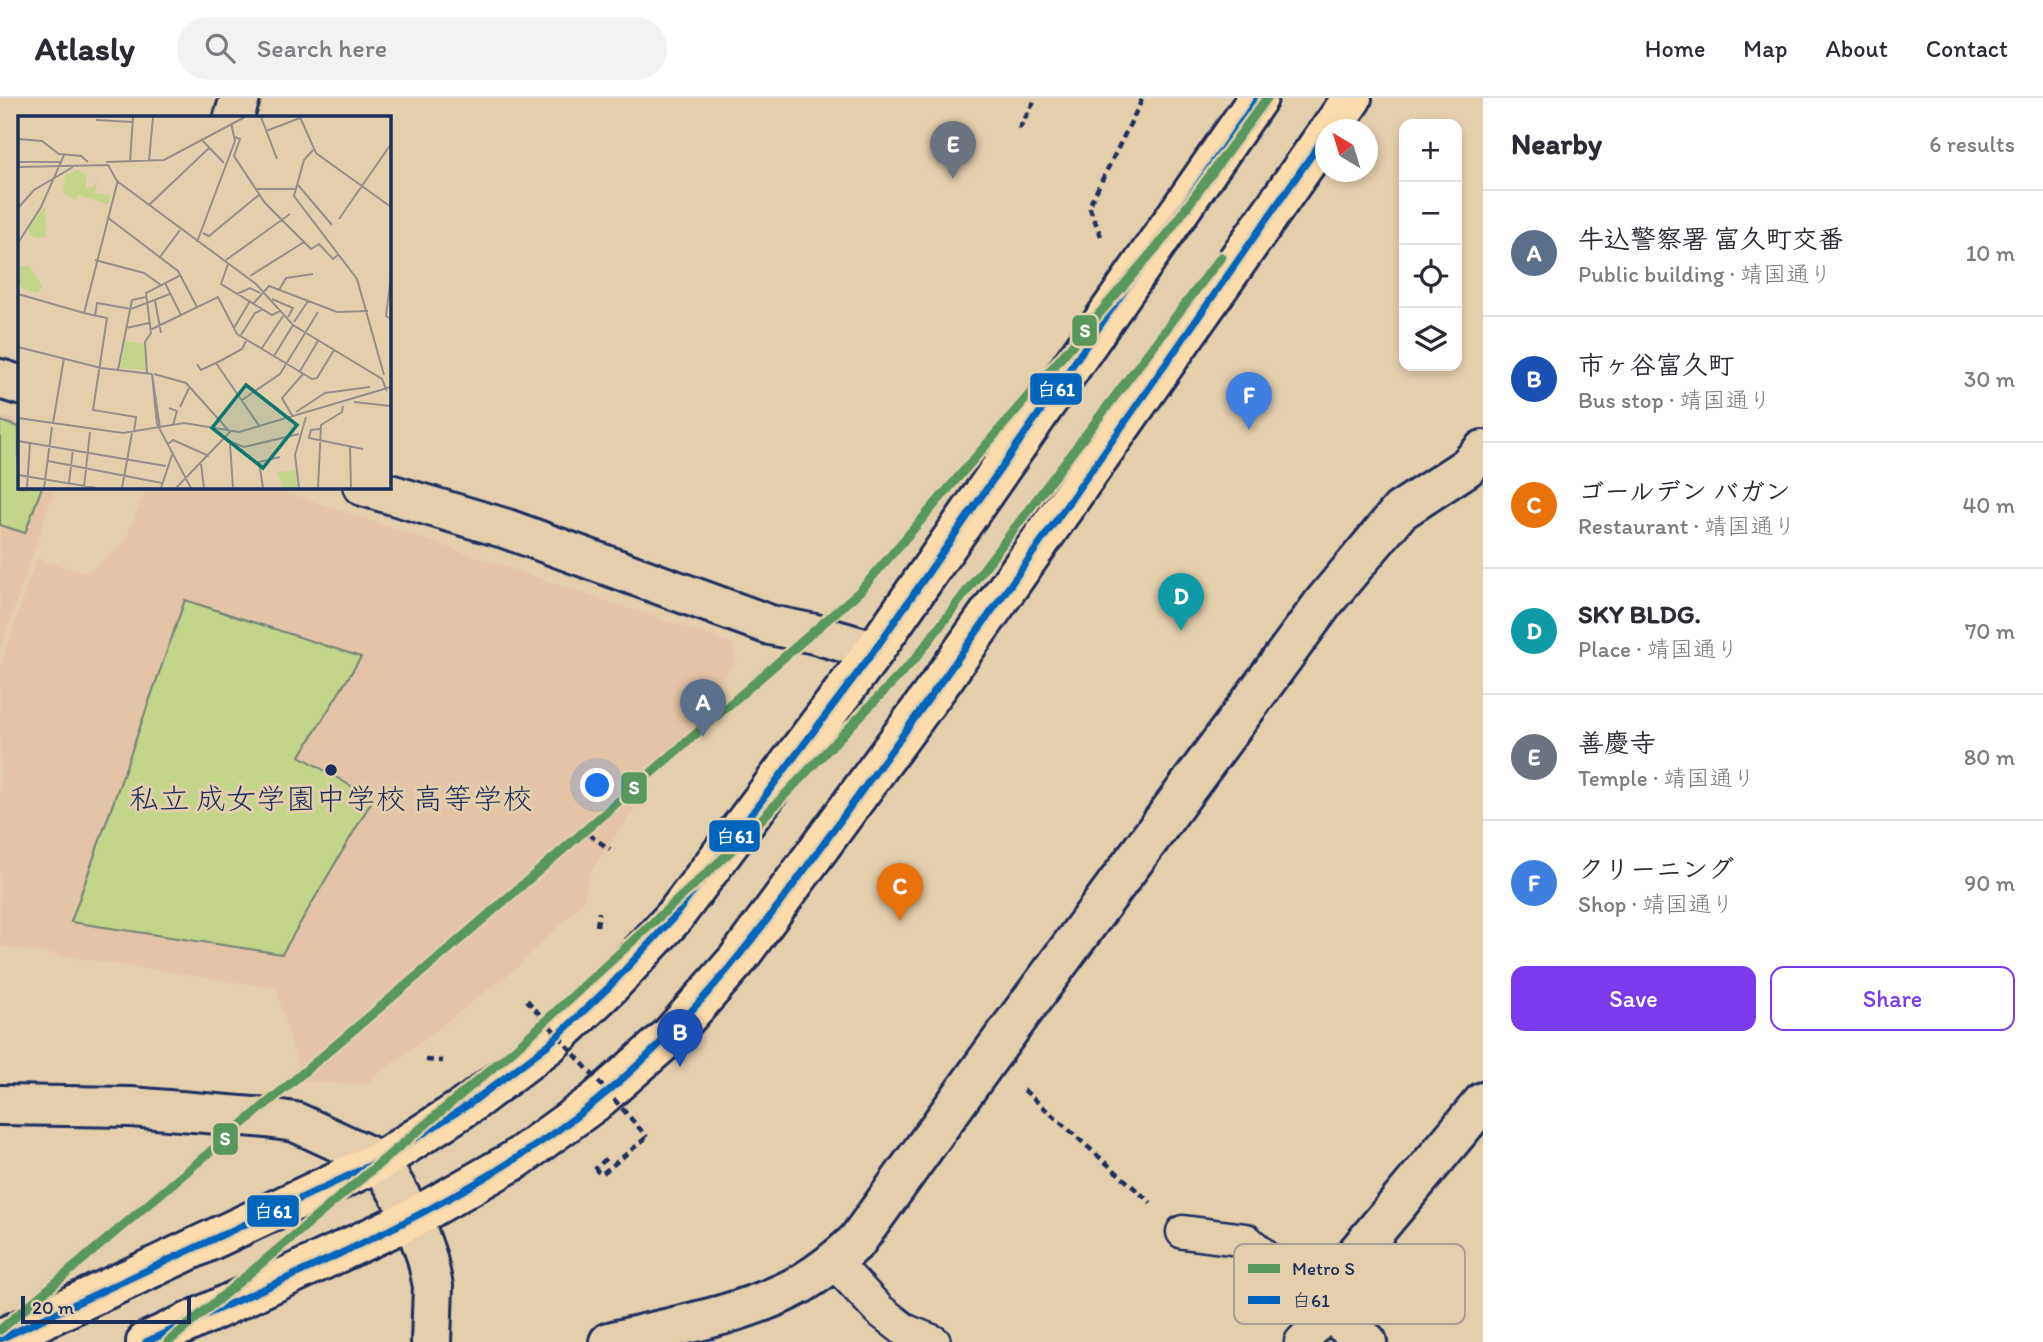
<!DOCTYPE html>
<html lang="en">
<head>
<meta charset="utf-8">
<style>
	:root { --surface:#fff; --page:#f2f2f3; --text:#2b2b33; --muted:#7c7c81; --line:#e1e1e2; --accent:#7c3aed }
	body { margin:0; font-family:Itim,"Klee One",sans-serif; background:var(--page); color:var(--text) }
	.controls { position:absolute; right:21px; top:21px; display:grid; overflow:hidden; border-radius:14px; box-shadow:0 4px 10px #0003 }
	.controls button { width:63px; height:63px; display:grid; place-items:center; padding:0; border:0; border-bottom:2px solid var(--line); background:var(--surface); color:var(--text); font:35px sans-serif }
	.compass { position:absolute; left:1315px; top:21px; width:63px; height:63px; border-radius:50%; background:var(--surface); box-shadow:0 4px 10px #0003; rotate:322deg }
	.scale { position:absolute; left:21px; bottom:18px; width:170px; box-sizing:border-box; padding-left:7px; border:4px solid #1b2f5e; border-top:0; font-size:19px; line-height:24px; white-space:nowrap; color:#1b2f5e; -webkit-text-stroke:5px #e4cfad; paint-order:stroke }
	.you { position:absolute; left:598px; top:688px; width:24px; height:24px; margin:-18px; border:5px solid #fff; border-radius:50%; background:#1a73e8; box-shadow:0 0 0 10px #1a73e833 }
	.badge { display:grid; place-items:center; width:46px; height:46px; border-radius:50%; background:var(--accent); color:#fff; font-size:23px; font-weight:700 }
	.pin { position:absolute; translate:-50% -58px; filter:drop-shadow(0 2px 4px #0008) }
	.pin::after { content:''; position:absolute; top:37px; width:24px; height:21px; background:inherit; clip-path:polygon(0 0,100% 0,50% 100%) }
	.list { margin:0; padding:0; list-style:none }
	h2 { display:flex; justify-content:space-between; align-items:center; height:91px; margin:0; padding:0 28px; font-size:30px }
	h2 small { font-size:23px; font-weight:400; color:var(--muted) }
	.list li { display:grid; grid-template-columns:46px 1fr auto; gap:21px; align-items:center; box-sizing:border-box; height:126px; padding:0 28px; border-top:2px solid var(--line) }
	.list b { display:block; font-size:26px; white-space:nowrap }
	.list p { margin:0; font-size:23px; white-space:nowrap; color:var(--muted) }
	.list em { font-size:23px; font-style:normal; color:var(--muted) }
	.actions { display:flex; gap:14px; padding:21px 28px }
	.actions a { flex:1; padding:16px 0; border:2px solid var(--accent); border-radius:14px; text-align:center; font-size:24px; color:var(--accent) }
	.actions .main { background:var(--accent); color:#fff }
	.icon { flex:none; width:38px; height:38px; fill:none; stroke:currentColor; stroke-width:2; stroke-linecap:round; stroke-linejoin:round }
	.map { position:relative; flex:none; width:1483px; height:1244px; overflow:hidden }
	header { display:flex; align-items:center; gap:42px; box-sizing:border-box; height:98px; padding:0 35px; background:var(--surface); border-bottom:2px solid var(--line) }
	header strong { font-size:33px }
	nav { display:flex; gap:38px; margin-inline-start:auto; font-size:24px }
	.search { width:490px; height:63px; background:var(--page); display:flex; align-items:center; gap:18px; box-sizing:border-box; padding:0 24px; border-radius:38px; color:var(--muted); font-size:26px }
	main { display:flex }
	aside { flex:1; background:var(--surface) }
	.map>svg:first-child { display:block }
	.built { fill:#e3c4a6 }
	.green { fill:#c2d589; stroke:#6e8274; stroke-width:2 }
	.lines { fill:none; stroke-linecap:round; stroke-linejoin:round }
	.service-casing { stroke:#1b2f5e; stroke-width:37 }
	.minor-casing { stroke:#1b2f5e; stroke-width:44 }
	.tertiary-casing { stroke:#1b2f5e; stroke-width:44 }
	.primary-casing { stroke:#1b2f5e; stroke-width:44 }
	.path { stroke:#1b2f5e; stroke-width:4.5; stroke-dasharray:7 5; stroke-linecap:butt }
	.service { stroke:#e4cfad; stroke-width:32 }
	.minor { stroke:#e4cfad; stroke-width:38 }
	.tertiary { stroke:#e4cfad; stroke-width:38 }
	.primary { stroke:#fcdcac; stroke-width:38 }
	.path-bridge { stroke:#1b2f5e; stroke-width:4.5; stroke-dasharray:7 5; stroke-linecap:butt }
	.bus-1-casing { stroke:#e4cfad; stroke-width:12 }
	.bus-1 { stroke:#0065bd; stroke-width:7 }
	.metro-1-casing { stroke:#e4cfad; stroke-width:14 }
	.metro-1 { stroke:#58985b; stroke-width:9 }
	.poi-dot { fill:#1b2f5e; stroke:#e4cfad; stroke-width:2.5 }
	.labels { text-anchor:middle; stroke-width:6; stroke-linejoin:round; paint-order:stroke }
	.poi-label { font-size:30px; fill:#1b2f5e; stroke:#e4cfad }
	.inset-road { fill:none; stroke:#948f8d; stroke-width:2 }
	.view { fill:#0f766e; fill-opacity:0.15; stroke:#0f766e; stroke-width:3.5 }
	.inset-edge { fill:none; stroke:#1b2f5e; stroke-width:3.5 }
	.key { fill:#e4cfad; stroke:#a89f95; stroke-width:2 }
	.key-label { font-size:19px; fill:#1b2f5e }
	.line-badge { stroke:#e4cfad; stroke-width:2.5 }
	.badge-label { font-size:19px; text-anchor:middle; font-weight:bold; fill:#fff }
</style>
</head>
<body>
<header>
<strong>Atlasly</strong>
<div class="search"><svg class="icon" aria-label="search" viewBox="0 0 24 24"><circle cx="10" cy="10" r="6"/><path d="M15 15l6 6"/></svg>Search here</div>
<nav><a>Home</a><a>Map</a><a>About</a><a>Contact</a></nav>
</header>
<main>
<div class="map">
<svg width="1483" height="1244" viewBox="0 0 1483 1244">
	<rect width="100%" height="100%" fill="#e4cfad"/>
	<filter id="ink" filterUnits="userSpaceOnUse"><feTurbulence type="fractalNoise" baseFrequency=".0143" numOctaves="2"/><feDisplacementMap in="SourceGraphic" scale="14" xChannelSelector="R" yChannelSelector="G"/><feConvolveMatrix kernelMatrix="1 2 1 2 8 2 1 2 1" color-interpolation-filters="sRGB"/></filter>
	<g filter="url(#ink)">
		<g class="built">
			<polygon points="0,317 19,323 19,388 55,389 0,553"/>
			<polygon points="147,389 271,389 733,546 736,562 591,774 583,804 514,872 364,987 302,983 276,890 0,848 0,569 36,461 87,476 124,445"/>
		</g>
		<g class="green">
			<polygon points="0,323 19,329 19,388 42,389 25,435 0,427"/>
			<polygon points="185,502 361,559 300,658 373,701 282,856 71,824"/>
		</g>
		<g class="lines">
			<g class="service-casing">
				<g id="service">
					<polyline points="1183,1134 1246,1142 1316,1204"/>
					<polyline points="834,1164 879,1212 906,1233 934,1244"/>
					<polyline points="1301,1244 1330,1214"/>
				</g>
			</g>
			<g class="minor-casing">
				<g id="minor">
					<polyline points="234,19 240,0"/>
					<polyline points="0,281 19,287"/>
					<polyline points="363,388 507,431 770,527 815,536 874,553"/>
					<path d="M609,1244C670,1229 745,1217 801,1186C821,1174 840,1159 857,1143L988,961L1324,504L1400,413L1467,369L1483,352"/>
					<polyline points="1367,1244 1316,1204 1483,1004"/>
				</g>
			</g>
			<g class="tertiary-casing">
				<polyline id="tertiary" points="0,1007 131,1009 267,1020 295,1024 380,1063 413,1120 427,1160 433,1188 431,1244"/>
			</g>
			<g class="primary-casing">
				<g id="primary">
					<polyline points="1330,32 1352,0"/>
					<polyline points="0,1241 380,1063 471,1005 549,946 609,889 674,819 874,553 1258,0"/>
					<polyline points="146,1244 413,1120 515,1062 595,1004 669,939 737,862 944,580 1325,38"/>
				</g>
			</g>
			<g class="path">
				<polyline points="1019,31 1036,0"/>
				<polyline points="1101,138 1089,108 1143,0"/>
				<polyline points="589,737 610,751"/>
				<polyline points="597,828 599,814"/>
				<polyline points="426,962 443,963"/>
				<polyline points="1024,992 1151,1105"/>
				<polyline points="606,1061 596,1070 597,1073 602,1076 647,1039"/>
			</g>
			<use href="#service" class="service"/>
			<use href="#minor" class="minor"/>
			<use href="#tertiary" class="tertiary"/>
			<use href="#primary" class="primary"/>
			<polyline class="path-bridge" points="527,902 647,1039"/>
			<g class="bus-1-casing">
				<g id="bus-1">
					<polyline points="0,1241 380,1063 471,1005 549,946 609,889 674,819 874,553 1258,0"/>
					<path d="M146,1244C299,1173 463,1110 595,1004C714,909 796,782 885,661C1035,456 1179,246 1325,38"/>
				</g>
			</g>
			<use href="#bus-1" class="bus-1"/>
			<g class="metro-1-casing">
				<g id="metro-1">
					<polyline points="0,1232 450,850 860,493 1161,144 1267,0"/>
					<polyline points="168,1244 516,950 732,752 915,561 1221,159"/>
				</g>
			</g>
			<use href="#metro-1" class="metro-1"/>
		</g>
	</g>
	<circle class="poi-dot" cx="331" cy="672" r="7"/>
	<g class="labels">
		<g class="poi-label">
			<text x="331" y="711">私立 成女学園中学校 高等学校</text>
		</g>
	</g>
	<g transform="translate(18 18)">
		<rect width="373" height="373" fill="#e4cfad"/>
		<path d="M60,54L69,59L67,73L76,71L80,63L77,77L93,79L90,88L60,79L57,84L45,77L47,59ZM27,91L28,120L20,122L12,119L10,109ZM11,150L24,170L20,177L5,173L1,167L0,151ZM107,225L127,228L128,254L102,252ZM277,354L280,372H265L259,356Z" fill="#c2d589"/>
		<path class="inset-road" d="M243,1L259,43M282,1L298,37L373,91M78,4L115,6M248,15L282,2M217,21L222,23L216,40L247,87L293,133L301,128L315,143L321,138M0,23L24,25L41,38L63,40L70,46M183,23L206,47M295,34L286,44L276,80L339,163L366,259M131,45L135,1M0,46H44M88,46L146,44L227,1M112,46L115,1M0,51L90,49L99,65L238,168L275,209L364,263L369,275M100,64L66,197L89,202L75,294L118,301L116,316M280,69L314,109M239,73H278M131,89L191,32M0,92L16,74L55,51M89,101L160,155L179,191M321,103L373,28M185,117L191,120L242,78M179,126L217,25L213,7M0,127L23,91L46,39M142,141L162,114M77,144L126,157L143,169M208,144L272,98M210,148L203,168L254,199L262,195M373,159L368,200L373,203M232,160L286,126M147,167L163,199M261,174L268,162L295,158M0,178L66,197M219,178L232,172L242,177M254,183L275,192L270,201M137,185L143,217M235,188L251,170L319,196L350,195M77,200L79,187L113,193L152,178M276,206L290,185M108,212L131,207M216,212L232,185M132,214L200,181L219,218L294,263L299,262L316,234M223,219L237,197L245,193M0,231L83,252L134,258M244,232L265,200M256,240L275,209M198,247L242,311M179,248L183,254L204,244L224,233L229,223M100,254L114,184L128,181M282,255L300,225M129,257L127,226L133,217L128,177L163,159M136,258L168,267L212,316L158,372M224,284L262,258L300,196M336,286L373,290M162,291L172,270M151,292L159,295L155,309M278,296L307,277L352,271M275,301L264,282L285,258M0,302L105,317L166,307L221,316L373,271M35,307L46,242M142,312L134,258L139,308L173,372M302,313L293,314L291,322L345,333M208,324L226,331L281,318M0,325L148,350M212,328L215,372M149,329L155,324L191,340M332,331L333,372M30,345L144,367M183,348L186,372M0,359L79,372M51,367L55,333M66,371L72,316M9,372L12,327M26,372L34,311M104,372L114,317M143,372L154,339M245,372L241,346L262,341M281,372L277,339L288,301M300,372L303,309L324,296L325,290"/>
		<path class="view" d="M228,269L279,309L245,352L194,312Z"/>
		<rect width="373" height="373" class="inset-edge"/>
	</g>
	<rect x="1234" y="1146" width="231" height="80" rx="10" class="key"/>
	<rect x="1248" y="1166" width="32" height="9" fill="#58985b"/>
	<rect x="1248" y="1198" width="32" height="8" fill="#0065bd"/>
	<g class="key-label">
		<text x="1292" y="1177">Metro S</text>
		<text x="1292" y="1209">白61</text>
	</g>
	<g class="line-badge">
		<rect x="1071" y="216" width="27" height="33" rx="7" fill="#58985b"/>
		<rect x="1029" y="274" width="54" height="34" rx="7" fill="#0065bd"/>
		<rect x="620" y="673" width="28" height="34" rx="7" fill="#58985b"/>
		<rect x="708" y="721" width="53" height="34" rx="7" fill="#0065bd"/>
		<rect x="212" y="1024" width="27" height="34" rx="7" fill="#58985b"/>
		<rect x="246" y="1096" width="54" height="34" rx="7" fill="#0065bd"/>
	</g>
	<g class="badge-label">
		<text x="1085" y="239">S</text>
		<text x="1056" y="298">白61</text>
		<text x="634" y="696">S</text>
		<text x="735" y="745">白61</text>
		<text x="225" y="1047">S</text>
		<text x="273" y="1120">白61</text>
	</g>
</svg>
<div class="controls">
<button>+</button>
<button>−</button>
<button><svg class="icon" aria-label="locate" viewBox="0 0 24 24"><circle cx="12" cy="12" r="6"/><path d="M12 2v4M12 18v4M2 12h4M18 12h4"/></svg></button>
<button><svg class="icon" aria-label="layers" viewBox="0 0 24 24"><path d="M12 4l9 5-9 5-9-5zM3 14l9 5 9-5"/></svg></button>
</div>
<svg class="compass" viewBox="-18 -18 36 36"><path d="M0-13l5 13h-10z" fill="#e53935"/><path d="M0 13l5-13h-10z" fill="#7c7c81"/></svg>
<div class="scale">20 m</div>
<div class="you"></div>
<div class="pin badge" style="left:703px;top:639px;background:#5c6f8a">A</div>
<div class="pin badge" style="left:680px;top:969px;background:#1a4fb4">B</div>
<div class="pin badge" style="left:900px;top:823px;background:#e8710a">C</div>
<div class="pin badge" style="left:1181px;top:533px;background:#0f9aa8">D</div>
<div class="pin badge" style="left:953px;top:81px;background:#6b7280">E</div>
<div class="pin badge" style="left:1249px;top:332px;background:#3f7fe0">F</div>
</div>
<aside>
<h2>Nearby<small>6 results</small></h2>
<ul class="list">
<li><span class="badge" style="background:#5c6f8a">A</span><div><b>牛込警察署 富久町交番</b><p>Public building · 靖国通り</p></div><em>10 m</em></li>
<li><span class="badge" style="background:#1a4fb4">B</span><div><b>市ヶ谷富久町</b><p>Bus stop · 靖国通り</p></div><em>30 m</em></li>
<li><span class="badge" style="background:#e8710a">C</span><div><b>ゴールデン バガン</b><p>Restaurant · 靖国通り</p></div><em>40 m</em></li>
<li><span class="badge" style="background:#0f9aa8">D</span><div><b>SKY BLDG.</b><p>Place · 靖国通り</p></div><em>70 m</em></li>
<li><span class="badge" style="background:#6b7280">E</span><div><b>善慶寺</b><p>Temple · 靖国通り</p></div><em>80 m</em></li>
<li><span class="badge" style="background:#3f7fe0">F</span><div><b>クリーニング</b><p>Shop · 靖国通り</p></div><em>90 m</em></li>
</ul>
<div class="actions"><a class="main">Save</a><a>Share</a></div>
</aside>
</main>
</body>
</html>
